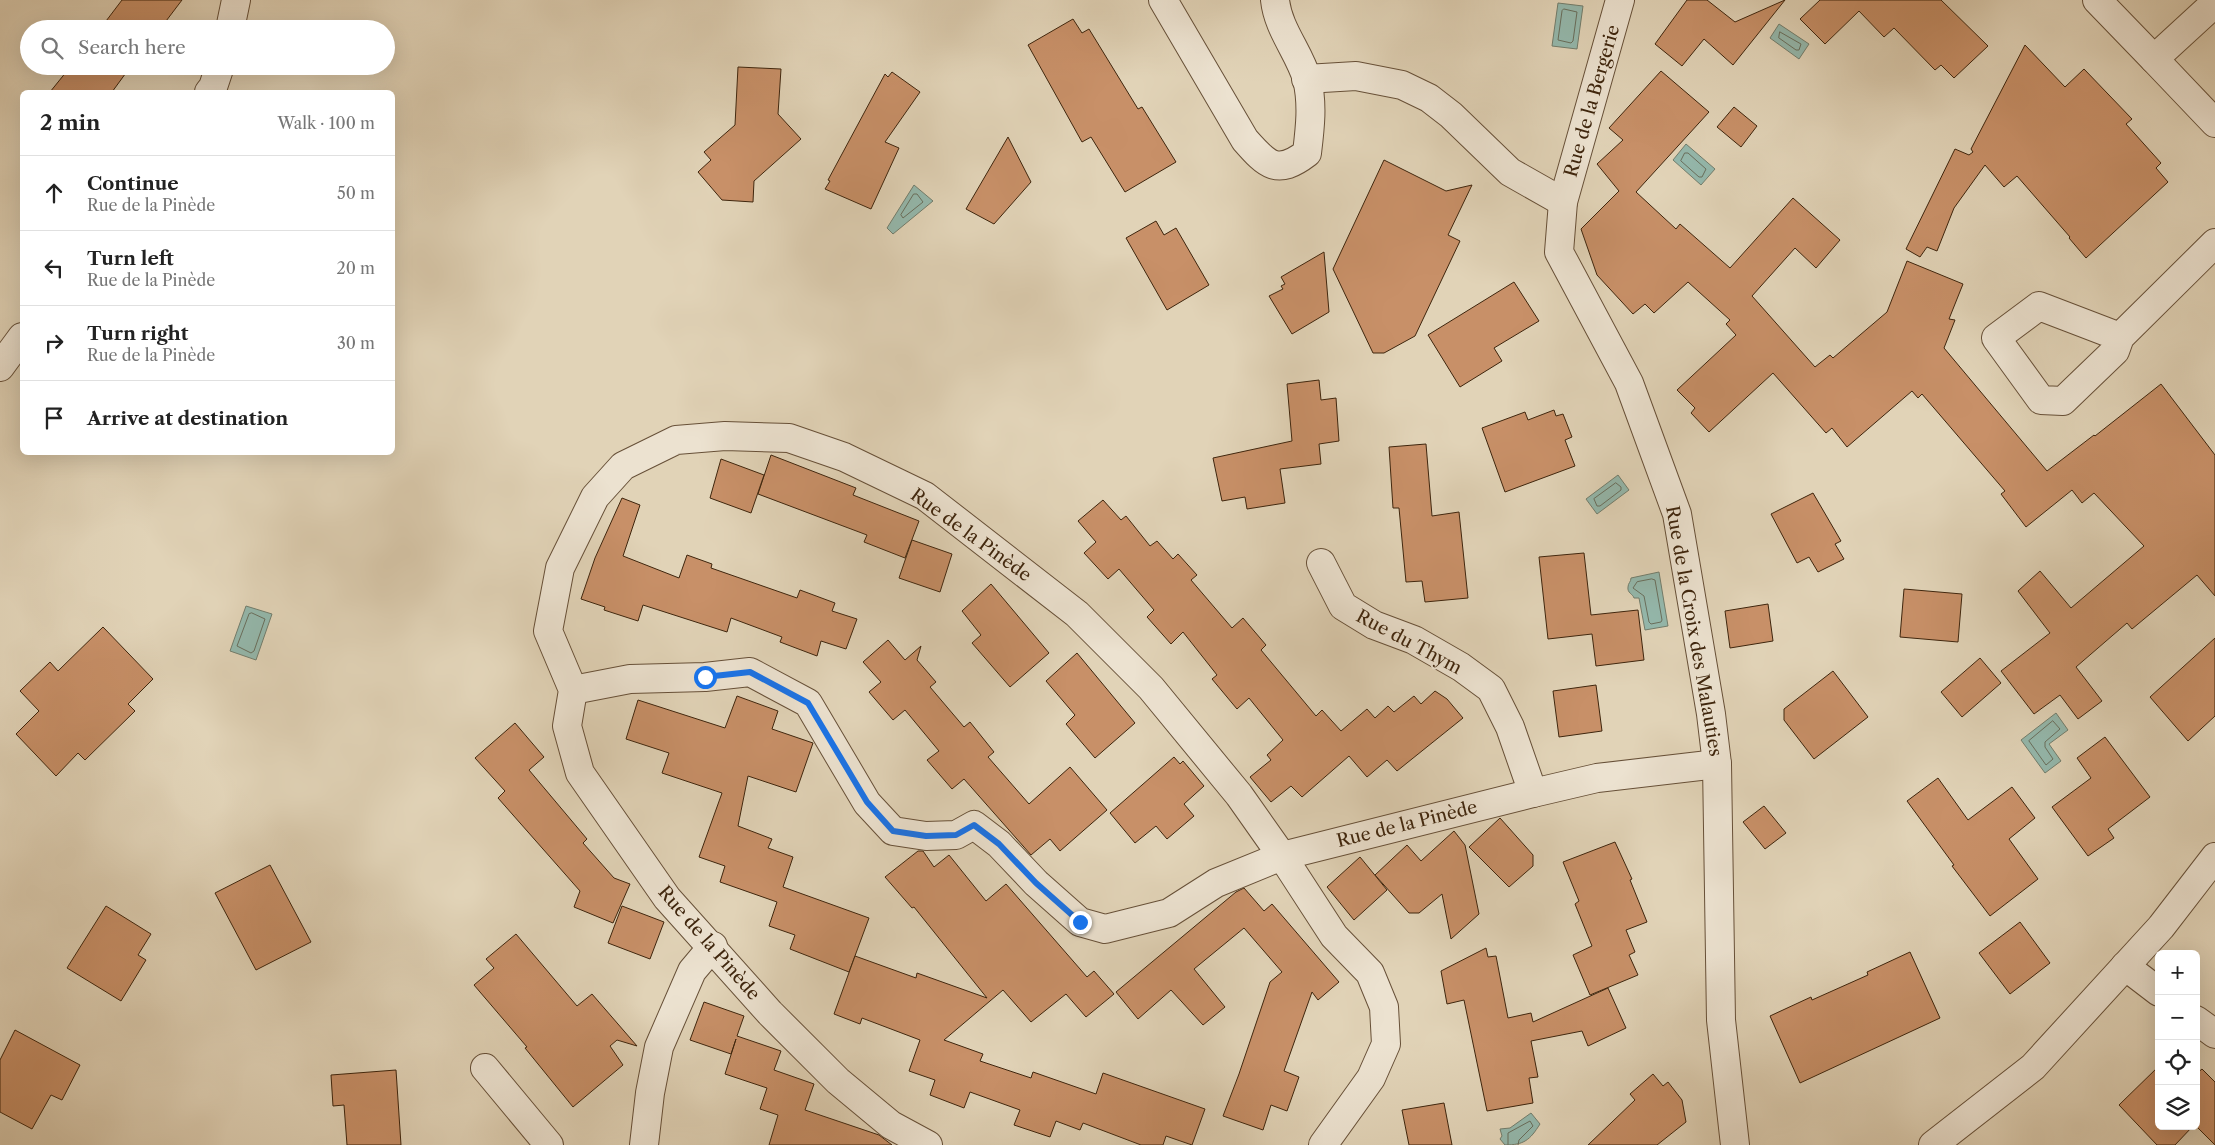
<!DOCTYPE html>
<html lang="en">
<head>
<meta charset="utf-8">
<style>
	:root { --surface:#fff; --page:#f6f6f6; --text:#222; --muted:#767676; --line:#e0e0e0 }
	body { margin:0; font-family:"Libre Caslon Text",serif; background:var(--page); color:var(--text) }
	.controls { position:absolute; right:15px; bottom:15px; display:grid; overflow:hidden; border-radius:8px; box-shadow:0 5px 20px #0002 }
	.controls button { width:45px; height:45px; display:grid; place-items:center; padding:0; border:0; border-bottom:1px solid var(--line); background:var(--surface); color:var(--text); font:25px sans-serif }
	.stop { position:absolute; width:15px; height:15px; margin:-11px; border:4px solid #1a73e8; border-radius:50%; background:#fff }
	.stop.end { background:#1a73e8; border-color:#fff; box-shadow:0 1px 5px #0008 }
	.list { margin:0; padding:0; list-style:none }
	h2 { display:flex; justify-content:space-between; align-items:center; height:65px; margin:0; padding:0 20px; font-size:21px }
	h2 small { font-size:16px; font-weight:400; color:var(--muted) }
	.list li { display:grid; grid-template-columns:32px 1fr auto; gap:15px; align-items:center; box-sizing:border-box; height:75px; padding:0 20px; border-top:1px solid var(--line) }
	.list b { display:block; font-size:19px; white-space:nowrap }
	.list p { margin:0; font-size:16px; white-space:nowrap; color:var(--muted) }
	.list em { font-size:16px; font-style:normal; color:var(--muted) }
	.icon { flex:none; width:28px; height:28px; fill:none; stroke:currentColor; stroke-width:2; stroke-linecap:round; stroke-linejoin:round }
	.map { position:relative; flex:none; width:2215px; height:1145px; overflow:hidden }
	.search { position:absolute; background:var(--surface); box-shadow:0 5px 20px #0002; left:20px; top:20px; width:375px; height:55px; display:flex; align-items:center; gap:12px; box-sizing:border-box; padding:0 18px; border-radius:28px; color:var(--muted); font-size:19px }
	.panel { position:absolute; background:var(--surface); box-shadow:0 5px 20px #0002; left:20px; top:90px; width:375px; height:365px; border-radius:8px }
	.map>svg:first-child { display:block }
	.water { fill:#94b8ac; stroke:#727d6c }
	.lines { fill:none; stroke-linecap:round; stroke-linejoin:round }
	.shore { stroke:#696e5c; stroke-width:1 }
	.building { fill:#c89068; stroke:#3e250d }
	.minor-casing { stroke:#675038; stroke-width:30 }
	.minor { stroke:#ece2d0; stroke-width:28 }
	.route { stroke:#1a73e8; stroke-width:6 }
	.labels { text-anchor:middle; stroke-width:4; stroke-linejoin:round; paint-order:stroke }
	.street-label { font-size:18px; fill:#3e250d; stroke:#ece2d0 }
</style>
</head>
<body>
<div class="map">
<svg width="2215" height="1145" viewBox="0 0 2215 1145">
	<rect width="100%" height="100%" fill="#e1d3b7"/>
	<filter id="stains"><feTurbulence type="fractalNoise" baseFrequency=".004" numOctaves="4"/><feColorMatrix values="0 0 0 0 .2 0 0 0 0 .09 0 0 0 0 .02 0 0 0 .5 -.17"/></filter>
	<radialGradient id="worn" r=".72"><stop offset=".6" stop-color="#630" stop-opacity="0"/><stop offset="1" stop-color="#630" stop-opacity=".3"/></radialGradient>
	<g class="water">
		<polygon points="1558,3 1583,6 1577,49 1552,46"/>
		<polygon points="1779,24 1809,44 1799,59 1770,38"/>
		<polygon points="1686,144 1715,169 1701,185 1673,160"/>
		<polygon points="914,185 933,201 893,234 887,228"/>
		<polygon points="1618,475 1629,490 1597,514 1586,499"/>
		<path d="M1659,572L1668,626L1645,630L1639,598H1634C1633,594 1627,593 1628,587C1628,583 1631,582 1631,578Z"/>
		<polygon points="246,606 272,614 256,660 230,651"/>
		<polygon points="2056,713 2068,730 2049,744 2061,761 2045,773 2021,740"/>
		<path d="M1531,1113L1540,1124C1530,1140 1524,1145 1505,1145L1500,1139L1502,1136L1500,1129L1510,1128Z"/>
	</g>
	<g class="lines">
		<g class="shore">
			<polygon points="1564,9 1577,12 1573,41 1571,43 1558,40 1562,11"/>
			<polygon points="1780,32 1801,44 1799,50 1796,50 1779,38"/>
			<polygon points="1685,153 1688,153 1706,169 1702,177 1699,177 1681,161"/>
			<polygon points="914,194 917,194 923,202 903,218 901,215"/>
			<polygon points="1616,483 1621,487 1621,490 1600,506 1597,506 1594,499"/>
			<polygon points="1652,579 1655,580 1662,620 1661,622 1651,624 1649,622 1644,596 1633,588 1637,582"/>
			<polygon points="252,613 265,619 254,651 251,653 237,646 249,614"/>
			<polygon points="2053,721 2060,729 2045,742 2045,747 2053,759 2046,765 2029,741"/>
			<polyline points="1508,1145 1508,1133 1530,1121 1533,1126 1519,1140 1518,1145"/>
		</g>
	</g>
	<g class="building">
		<polygon points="122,0 182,0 160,29 100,29"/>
		<polygon points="1687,0 1707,0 1735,22 1785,0 1733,65 1704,39 1682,66 1655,44"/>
		<polygon points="1820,0 1941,0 1988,46 1954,78 1941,65 1935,70 1894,28 1884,37 1859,11 1825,44 1800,19"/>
		<polygon points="1073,19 1082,33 1089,29 1138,109 1142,107 1176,162 1125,192 1091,137 1082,142 1028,45"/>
		<polygon points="2025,45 2065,87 2084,69 2132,119 2126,124 2161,163 2156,168 2168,182 2086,258 2069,238 2070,237 2017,176 2004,187 1985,165 1954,208 1937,251 1927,247 1920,257 1906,249 1955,149 1969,155 1973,152 1971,149"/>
		<polygon points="71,66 131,66 112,92 50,92"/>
		<polygon points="738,67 781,69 778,114 801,139 754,181 753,202 722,200 698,172 711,160 704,152 735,125"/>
		<polygon points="1661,71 1709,112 1636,192 1676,229 1680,224 1730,268 1793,198 1840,240 1816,268 1795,248 1752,296 1815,367 1830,355 1833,358 1887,312 1907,261 1963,284 1949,319 1955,320 1944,348 2047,471 2094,435 2095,436 2161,384 2215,455 2215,596 2197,575 2132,629 2127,623 2076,667 2102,701 2078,719 2060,695 2034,714 2001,671 2050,633 2018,591 2040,571 2071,608 2144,546 2094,493 2082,503 2072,490 2026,527 2001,494 2005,491 1922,394 1918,398 1912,391 1847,447 1832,428 1826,433 1773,373 1709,432 1691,413 1695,408 1677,390 1736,335 1726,324 1730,320 1688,282 1654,313 1645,304 1633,314 1597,275 1581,229 1619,191 1597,164 1623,140 1609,128"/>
		<polygon points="892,72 920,92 885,142 899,148 871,209 825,189 830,181 828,180 885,74 888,77"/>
		<polygon points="1734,107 1757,126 1741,147 1717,127"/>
		<polygon points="1008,137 1031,182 994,224 966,209"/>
		<polygon points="1384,160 1446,191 1472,185 1448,235 1460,241 1415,336 1384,353 1373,353 1333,269"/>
		<polygon points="1156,221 1164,235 1176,228 1209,285 1167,310 1126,238"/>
		<polygon points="1324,252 1329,312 1292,334 1269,296 1283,289 1281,286 1285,284 1281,277"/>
		<polygon points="1514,282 1539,321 1494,348 1502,361 1460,387 1428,335"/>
		<polygon points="1319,380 1321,400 1336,398 1339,441 1319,444 1321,464 1280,469 1285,503 1247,509 1245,497 1222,501 1213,458 1292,441 1287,384"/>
		<polygon points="1554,410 1556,416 1563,414 1572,437 1565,440 1575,466 1505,492 1482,428 1525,412 1528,420"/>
		<polygon points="1426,444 1432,516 1459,512 1468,598 1425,602 1422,581 1406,582 1399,508 1393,508 1389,447"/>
		<polygon points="771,455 856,488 853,495 919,521 905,558 864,542 867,535 758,494"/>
		<polygon points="721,459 764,475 751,513 710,498"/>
		<polygon points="1813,493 1841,541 1835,544 1844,559 1818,572 1809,557 1797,563 1771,514"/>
		<polygon points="622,498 640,505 623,556 679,578 687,555 712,564 711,568 797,598 800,590 835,603 832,611 857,619 846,649 821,641 817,656 780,642 782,637 731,618 727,632 643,605 638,621 604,610 605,607 581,599 595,558"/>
		<polygon points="1103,500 1121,520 1126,516 1150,546 1157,541 1173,559 1178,554 1197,575 1191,580 1232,628 1243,618 1266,645 1261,650 1316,716 1322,710 1341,731 1367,709 1375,718 1388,706 1394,712 1414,696 1421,704 1435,691 1447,699 1463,718 1397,771 1387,760 1367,777 1349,756 1302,797 1291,786 1271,802 1250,777 1271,760 1267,755 1283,740 1249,698 1237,709 1212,679 1217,675 1183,632 1171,644 1147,617 1154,610 1119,569 1108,579 1084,553 1096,542 1078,521"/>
		<polygon points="912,540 952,554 940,592 899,578"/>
		<polygon points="1584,553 1591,615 1638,610 1644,660 1596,666 1592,634 1548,639 1539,557"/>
		<polygon points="991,584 1049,653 1010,687 972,643 981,635 962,611"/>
		<polygon points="1904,589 1962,594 1958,642 1900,637"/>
		<polygon points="1768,604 1773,641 1730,648 1725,611"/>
		<polygon points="103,627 153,679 128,704 135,711 85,760 78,753 56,776 16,734 39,711 20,691 50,662 58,671"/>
		<polygon points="2215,638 2215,716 2188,741 2150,697"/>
		<polygon points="888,640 905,660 921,646 917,660 936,682 930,687 964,727 970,722 994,752 988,757 1029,804 1070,767 1107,810 1060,851 1050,839 1031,855 964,779 952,789 927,760 939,751 905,710 893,720 869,692 881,682 863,662"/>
		<polygon points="1077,653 1135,723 1095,758 1066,724 1075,715 1046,681"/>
		<polygon points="1980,658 2001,683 1962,717 1941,692"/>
		<polygon points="1833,671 1868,717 1814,759 1784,720 1784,709"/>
		<polygon points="1596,685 1602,731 1559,737 1553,691"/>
		<polygon points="737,696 778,711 772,729 813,743 796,792 748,776 738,826 772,839 768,848 793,857 783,887 869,918 849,972 790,949 795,935 769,926 777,902 720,882 725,866 699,857 722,793 662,773 669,753 626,739 638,700 725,728"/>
		<polygon points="515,723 544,757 529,770 587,839 583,843 614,878 630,884 613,923 574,907 580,891 498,798 505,791 475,758"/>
		<polygon points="2105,737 2150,797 2108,829 2114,838 2088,856 2052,807 2091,778 2077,758"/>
		<polygon points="1174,757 1180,764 1183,761 1204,786 1184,804 1194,816 1167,839 1156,826 1135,843 1110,813"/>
		<polygon points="1938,778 1968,820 2012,787 2035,818 2009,839 2038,879 1990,916 1952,866 1954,865 1907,801"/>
		<polygon points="1764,806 1786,833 1765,849 1743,822"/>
		<polygon points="1500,818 1533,855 1533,866 1509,887 1469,847"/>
		<polygon points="1454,831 1465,845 1479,914 1451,939 1442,894 1419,913 1409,913 1375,875 1407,845 1421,861"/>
		<polygon points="1615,842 1632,879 1630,880 1647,922 1626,930 1635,952 1629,955 1638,975 1590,995 1573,955 1592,946 1575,904 1579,901 1563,862"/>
		<polygon points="918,851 923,851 934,867 949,855 986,901 1006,884 1087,977 1094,971 1114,994 1086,1017 1066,994 1031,1022 1003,990 944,1040 983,1054 980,1061 1031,1078 1033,1072 1096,1094 1103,1073 1205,1109 1192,1145 1166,1136 1163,1145 1141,1145 1083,1123 1080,1130 1056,1121 1050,1137 1014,1125 1020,1110 970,1092 964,1108 930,1095 935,1080 909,1071 920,1040 862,1018 860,1024 834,1014 855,956 916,978 917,973 987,998 914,907 912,908 885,877"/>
		<polygon points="1360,857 1387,890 1354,920 1327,887"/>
		<polygon points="270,865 311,942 256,970 215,893"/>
		<polygon points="1244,888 1264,911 1272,904 1339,982 1318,1000 1312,992 1284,1071 1299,1077 1287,1111 1271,1105 1263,1130 1223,1116 1239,1074 1270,982 1282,972 1244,928 1194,969 1225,1007 1203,1025 1171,990 1138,1019 1116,992 1236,892"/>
		<polygon points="106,906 151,934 138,955 146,960 121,1001 67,968"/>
		<polygon points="622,906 664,922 650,959 608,943"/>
		<polygon points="2020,922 2050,963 2010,994 1979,953"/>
		<polygon points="516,934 577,1006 592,994 637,1046 617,1040 610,1046 623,1065 573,1107 525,1048 527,1047 474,985 494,968 486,959"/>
		<polygon points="1486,948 1488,957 1496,956 1508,1018 1531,1013 1533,1022 1608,988 1626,1028 1588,1046 1582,1031 1531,1041 1538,1077 1529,1078 1533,1103 1487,1111 1464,1000 1447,1004 1441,971"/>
		<polygon points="1910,952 1940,1018 1800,1083 1770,1016 1811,997 1812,1000 1868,975 1867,972"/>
		<polygon points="704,1002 744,1016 737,1036 781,1051 774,1070 814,1084 805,1110 879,1135 892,1145 769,1145 778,1115 760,1109 767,1088 725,1074 736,1039 731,1054 690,1040"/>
		<polygon points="15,1030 80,1065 62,1100 51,1095 32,1129 0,1112 0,1060"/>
		<polygon points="2159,1066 2159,1126 2193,1126 2175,1145 2157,1145 2119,1105"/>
		<polygon points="2202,1069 2215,1082 2215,1145 2196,1126 2196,1074"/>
		<polygon points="396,1070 401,1145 347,1145 344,1105 333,1106 331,1075"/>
		<polygon points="1653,1074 1663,1086 1668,1082 1682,1100 1686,1122 1657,1145 1588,1145 1635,1100 1630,1094"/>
		<polygon points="1444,1103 1452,1145 1409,1145 1402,1110"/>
	</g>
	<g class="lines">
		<g class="minor-casing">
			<g id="minor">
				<path d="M1163,0L1245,140C1267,165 1277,176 1307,153C1310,128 1313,104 1307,79C1299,52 1278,29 1275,0"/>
				<polyline points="1620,0 1563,202 1559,252 1629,383 1677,514 1711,714 1717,764 1721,1020 1735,1145"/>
				<polyline points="2097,0 2154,59 2215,3"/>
				<polyline points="230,29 236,0"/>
				<polyline points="2154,59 2215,123"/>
				<polyline points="1306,79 1356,76 1402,85 1429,98 1451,115 1510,172 1563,202"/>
				<polyline points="209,92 213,87 220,66"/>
				<polyline points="2120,337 2115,351 2063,401 2041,400 1996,338 2039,306 2120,337 2215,243"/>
				<polyline points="0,367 22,337"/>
				<polyline points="1321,563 1343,606 1374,625 1414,640 1461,667 1491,689 1510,727 1533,793 1597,778 1717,764"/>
				<polyline points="573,690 630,679 705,677 750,672 808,703 867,803 893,831 926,836 956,835 974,825 999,844 1036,883 1080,922 1105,929 1169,913 1216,883 1282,856 1533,793"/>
				<polyline points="2125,966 2159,992"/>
				<polyline points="2196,1020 2215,1034"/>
				<polyline points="485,1068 549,1145"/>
				<polyline points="644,1145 650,1093 659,1047 692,971 713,946"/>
				<polyline points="928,1145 891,1125 838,1081 770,1013 667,898 580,773 567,726 573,690 548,631 560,568 595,497 623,466 676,440 725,436 789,438 844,457 925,496 1077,614 1151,688 1239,795 1282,856 1334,936 1370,973 1384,1007 1386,1044 1371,1078 1323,1145"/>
				<polyline points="1933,1145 2033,1067 2161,927 2215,857"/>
			</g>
		</g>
		<use href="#minor" class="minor"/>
	</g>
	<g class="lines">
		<polyline class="route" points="705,677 750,672 808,703 867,802 893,831 926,836 956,835 974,825 999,844 1036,883 1080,922"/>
	</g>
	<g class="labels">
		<g class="street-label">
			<text transform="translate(1592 101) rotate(-74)" y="6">Rue de la Bergerie</text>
			<text transform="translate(971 535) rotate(36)" y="6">Rue de la Pinède</text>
			<text transform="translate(1694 631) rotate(80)" y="6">Rue de la Croix des Malauties</text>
			<text transform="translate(1409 642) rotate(28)" y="6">Rue du Thym</text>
			<text transform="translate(1407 824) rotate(-14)" y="6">Rue de la Pinède</text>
			<text transform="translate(709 943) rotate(49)" y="6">Rue de la Pinède</text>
		</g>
	</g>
	<rect width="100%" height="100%" filter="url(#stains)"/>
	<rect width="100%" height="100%" fill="url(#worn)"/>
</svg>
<div class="controls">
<button>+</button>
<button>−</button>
<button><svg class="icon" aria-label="locate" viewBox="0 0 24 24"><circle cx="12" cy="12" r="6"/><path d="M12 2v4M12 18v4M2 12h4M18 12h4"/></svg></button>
<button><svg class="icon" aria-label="layers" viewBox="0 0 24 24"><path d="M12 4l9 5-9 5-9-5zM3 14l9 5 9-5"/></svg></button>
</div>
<div class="stop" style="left:705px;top:677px"></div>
<div class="stop end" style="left:1080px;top:922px"></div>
<div class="search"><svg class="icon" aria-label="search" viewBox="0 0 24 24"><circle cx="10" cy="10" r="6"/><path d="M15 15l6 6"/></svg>Search here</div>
<section class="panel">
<h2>2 min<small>Walk · 100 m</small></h2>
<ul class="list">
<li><svg class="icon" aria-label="ahead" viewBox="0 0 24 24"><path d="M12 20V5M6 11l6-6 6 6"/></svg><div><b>Continue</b><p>Rue de la Pinède</p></div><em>50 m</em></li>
<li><svg class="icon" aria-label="left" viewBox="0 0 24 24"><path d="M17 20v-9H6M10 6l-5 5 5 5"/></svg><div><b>Turn left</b><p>Rue de la Pinède</p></div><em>20 m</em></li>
<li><svg class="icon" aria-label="right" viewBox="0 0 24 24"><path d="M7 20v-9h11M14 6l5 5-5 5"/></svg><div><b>Turn right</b><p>Rue de la Pinède</p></div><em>30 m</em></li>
<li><svg class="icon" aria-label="arrive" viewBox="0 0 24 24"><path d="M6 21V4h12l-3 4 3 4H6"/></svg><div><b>Arrive at destination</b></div></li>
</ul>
</section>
</div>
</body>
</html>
